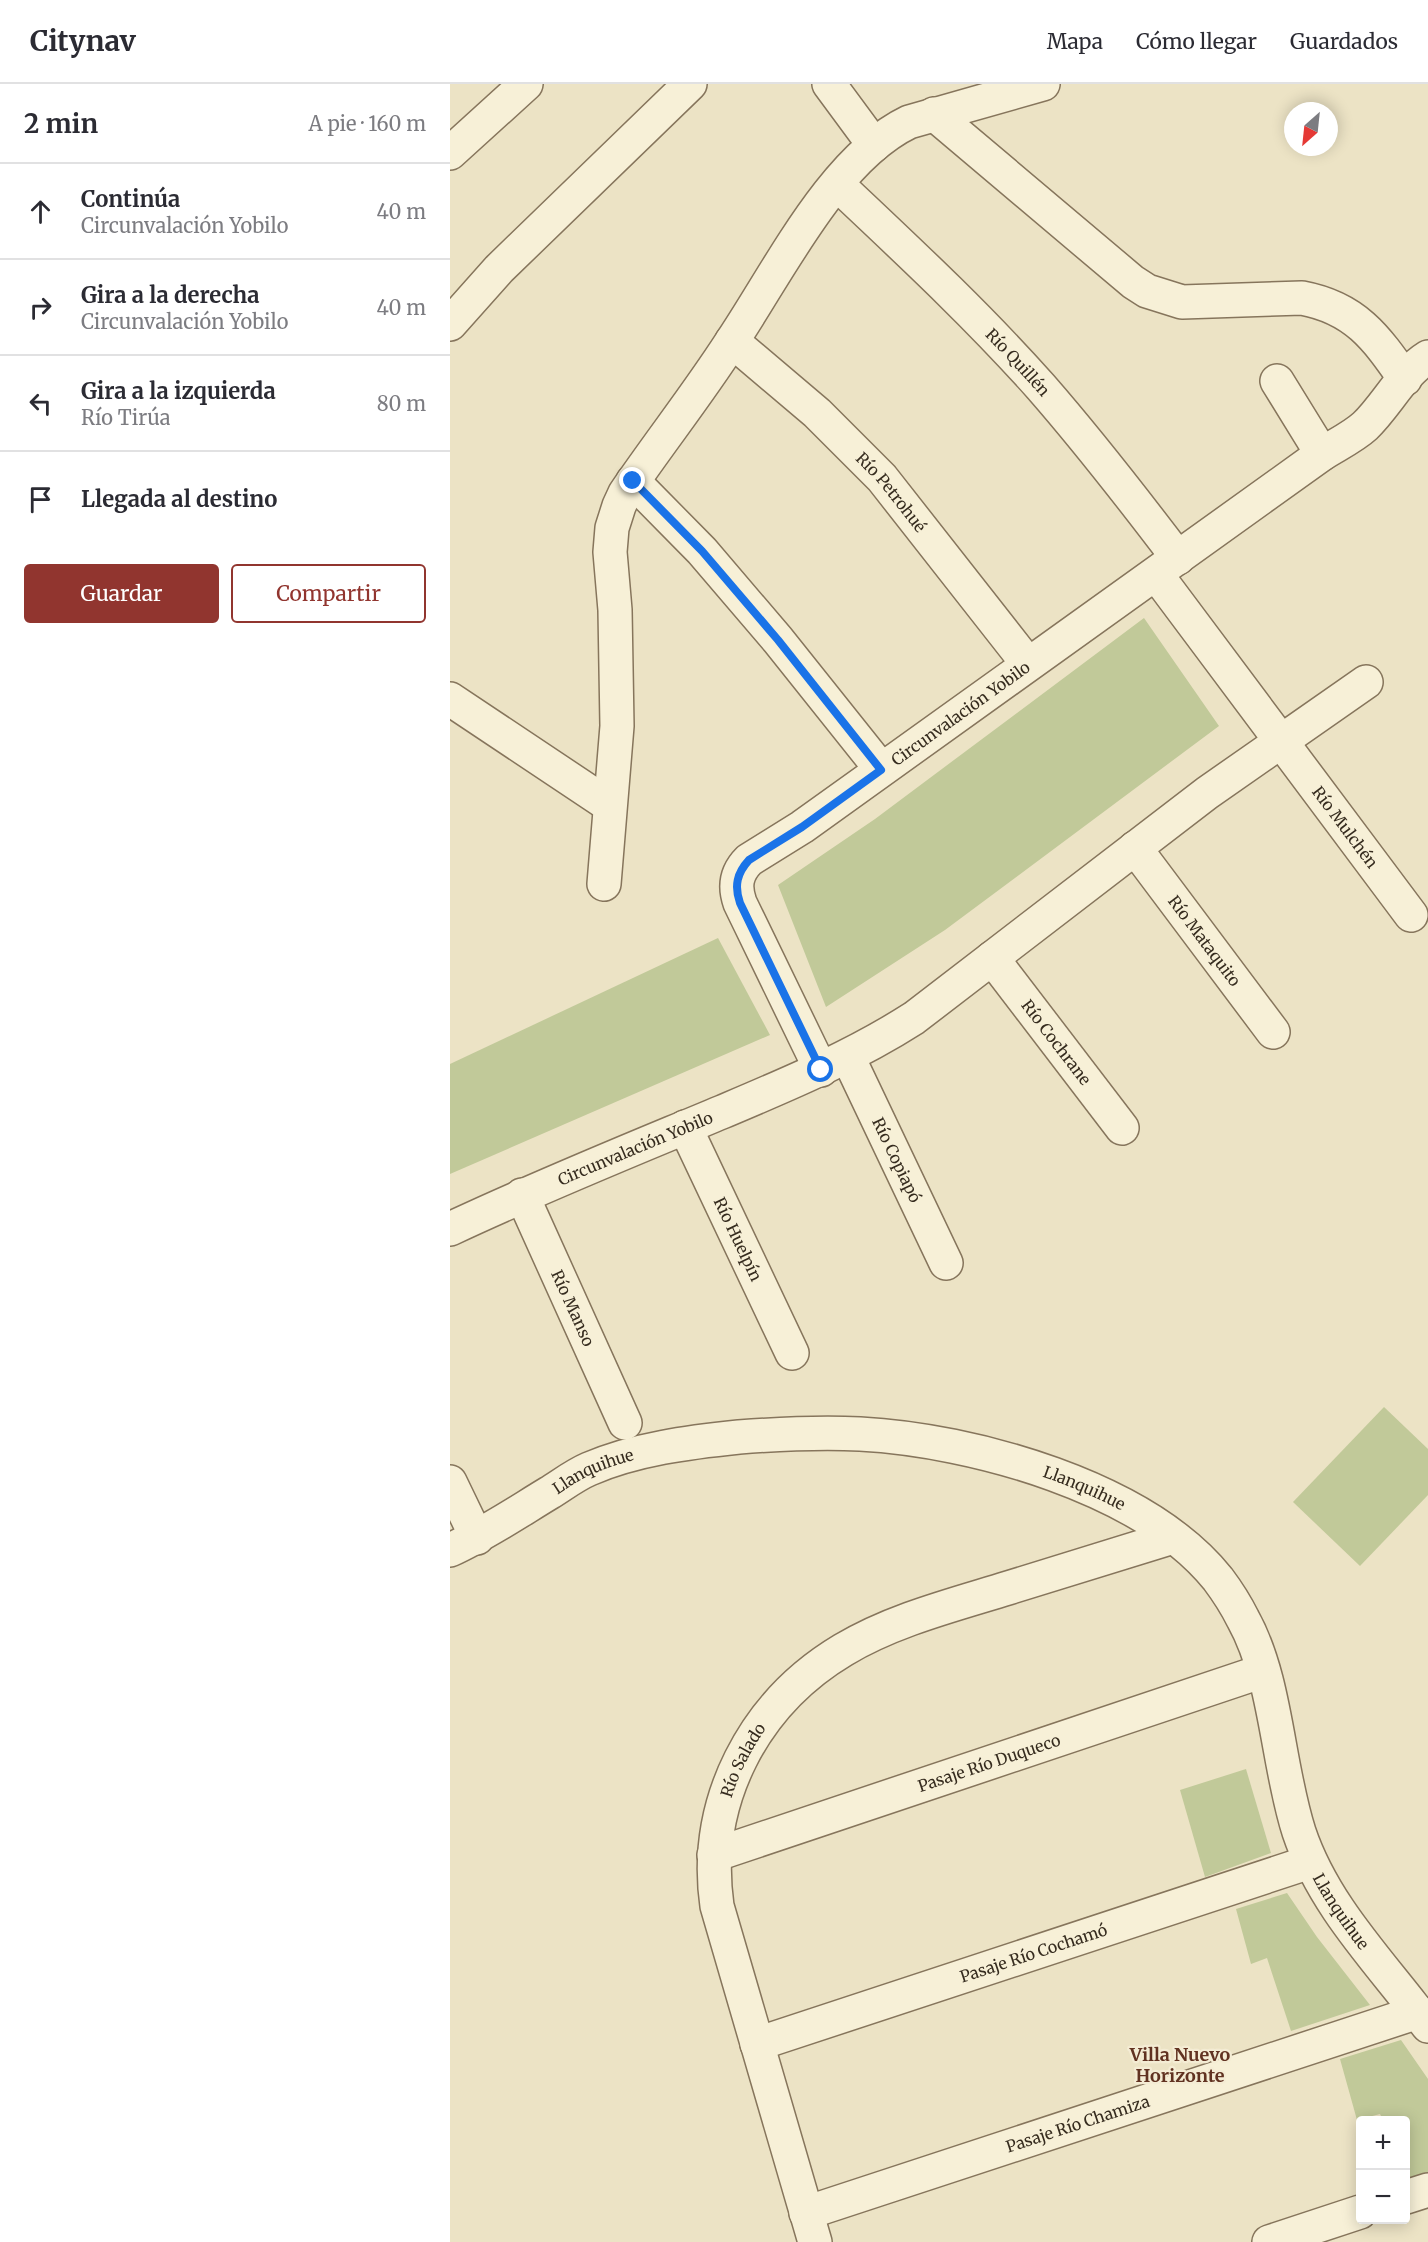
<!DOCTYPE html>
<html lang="es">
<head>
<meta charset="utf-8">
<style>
	:root { --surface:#fff; --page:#f7f7f7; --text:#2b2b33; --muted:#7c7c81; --line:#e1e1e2; --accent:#91352f }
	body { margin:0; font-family:Merriweather,serif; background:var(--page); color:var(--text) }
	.controls { position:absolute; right:18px; bottom:18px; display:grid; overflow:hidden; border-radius:6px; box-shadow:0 3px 15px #0003 }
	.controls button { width:54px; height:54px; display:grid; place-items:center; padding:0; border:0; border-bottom:2px solid var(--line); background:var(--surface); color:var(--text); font:30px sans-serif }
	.compass { position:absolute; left:834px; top:18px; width:54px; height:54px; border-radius:50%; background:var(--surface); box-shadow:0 3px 15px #0003; rotate:207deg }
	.stop { position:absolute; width:18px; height:18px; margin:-14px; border:4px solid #1a73e8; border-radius:50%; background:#fff }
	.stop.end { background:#1a73e8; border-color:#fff; box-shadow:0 2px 6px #0008 }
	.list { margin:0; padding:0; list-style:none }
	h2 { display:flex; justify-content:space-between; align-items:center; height:78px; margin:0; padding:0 24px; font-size:26px }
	h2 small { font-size:20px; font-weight:400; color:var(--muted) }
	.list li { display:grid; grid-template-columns:39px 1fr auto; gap:18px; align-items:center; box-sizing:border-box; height:96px; padding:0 24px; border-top:2px solid var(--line) }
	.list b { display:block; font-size:22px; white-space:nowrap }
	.list p { margin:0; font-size:20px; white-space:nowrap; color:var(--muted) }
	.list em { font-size:20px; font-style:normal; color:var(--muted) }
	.actions { display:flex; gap:12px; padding:18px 24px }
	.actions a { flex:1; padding:14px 0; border:2px solid var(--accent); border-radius:6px; text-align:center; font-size:21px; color:var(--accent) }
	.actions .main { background:var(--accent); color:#fff }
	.icon { flex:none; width:33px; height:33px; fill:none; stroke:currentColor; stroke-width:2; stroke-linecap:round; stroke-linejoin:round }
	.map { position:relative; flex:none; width:978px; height:2158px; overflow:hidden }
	header { display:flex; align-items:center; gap:36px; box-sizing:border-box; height:84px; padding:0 30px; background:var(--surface); border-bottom:2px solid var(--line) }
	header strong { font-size:28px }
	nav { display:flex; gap:33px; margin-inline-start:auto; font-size:21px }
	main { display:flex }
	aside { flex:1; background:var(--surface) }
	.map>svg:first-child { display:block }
	.green { fill:#c1c999 }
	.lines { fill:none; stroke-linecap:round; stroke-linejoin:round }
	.minor-casing { stroke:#86755c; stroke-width:36 }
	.minor { stroke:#f7f0d7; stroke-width:33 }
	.route { stroke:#1a73e8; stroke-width:8 }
	.labels { text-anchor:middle; stroke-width:4.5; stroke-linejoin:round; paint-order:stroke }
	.street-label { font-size:16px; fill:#362c1f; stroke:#f4ecd4 }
	.neighbourhood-label { font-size:18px; font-weight:bold; fill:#613221; stroke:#f4ecd4 }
</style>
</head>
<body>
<header>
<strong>Citynav</strong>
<nav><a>Mapa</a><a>Cómo llegar</a><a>Guardados</a></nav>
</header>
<main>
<aside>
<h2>2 min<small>A pie · 160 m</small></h2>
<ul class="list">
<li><svg class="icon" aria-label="ahead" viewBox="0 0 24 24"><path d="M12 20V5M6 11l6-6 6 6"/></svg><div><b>Continúa</b><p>Circunvalación Yobilo</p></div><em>40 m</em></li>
<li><svg class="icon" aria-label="right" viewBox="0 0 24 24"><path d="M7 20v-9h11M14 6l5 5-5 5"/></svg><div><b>Gira a la derecha</b><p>Circunvalación Yobilo</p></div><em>40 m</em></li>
<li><svg class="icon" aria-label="left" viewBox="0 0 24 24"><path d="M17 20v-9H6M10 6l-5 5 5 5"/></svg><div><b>Gira a la izquierda</b><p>Río Tirúa</p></div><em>80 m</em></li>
<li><svg class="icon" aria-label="arrive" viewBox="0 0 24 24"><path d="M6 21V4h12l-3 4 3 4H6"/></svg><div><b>Llegada al destino</b></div></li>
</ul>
<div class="actions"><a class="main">Guardar</a><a>Compartir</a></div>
</aside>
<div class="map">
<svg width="978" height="2158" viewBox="0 0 978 2158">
	<rect width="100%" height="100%" fill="#ece3c5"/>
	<g class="green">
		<polygon points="694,534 769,642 495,846 376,923 328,801 425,735"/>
		<polygon points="268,854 320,951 0,1090 0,980"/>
		<polygon points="934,1323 978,1365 978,1411 910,1482 843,1418"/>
		<polygon points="796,1685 821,1769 755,1793 730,1706"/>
		<polygon points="837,1809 867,1853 920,1921 841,1947 817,1874 801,1880 786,1825"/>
		<polygon points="951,1956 978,1995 978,2090 956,2097 956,2036 933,2036 930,2030 907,2036 890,1975"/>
	</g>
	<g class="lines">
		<g class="minor-casing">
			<g id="minor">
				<polyline points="379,0 424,61"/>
				<path d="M484,30L683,198L697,207L732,218L852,214C905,224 926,253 955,295"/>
				<polyline points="0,69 76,0"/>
				<path id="s1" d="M387,100C457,166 527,231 591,303C639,358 684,416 728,474"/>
				<polyline points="0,240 49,185 240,0"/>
				<path id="s2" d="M282,257L367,329L432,394L578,580"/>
				<polyline points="827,297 872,370"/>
				<polyline points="183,397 252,467 328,556 431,685"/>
				<path id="s3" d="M706,490L961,831"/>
				<polyline points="0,615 159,721"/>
				<path id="s4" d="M685,764L823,948"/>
				<path d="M154,800L167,642L165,526L160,468L162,444L169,422L175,409C209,359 247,311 280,260C327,191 382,75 459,38L593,0"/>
				<path id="s5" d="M542,874L672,1044"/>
				<path id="s6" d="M398,973L496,1179"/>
				<path id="s7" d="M371,986L290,819C284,802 286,789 299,776L352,743L872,370C886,361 903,353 915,342C937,321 952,289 978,273"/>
				<path id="s8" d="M235,1043L342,1269"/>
				<path id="s9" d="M72,1111L175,1339"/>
				<path id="s10" d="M0,1145C89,1103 181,1066 272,1028C338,1000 403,973 464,934L757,709L916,598"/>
				<polyline points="0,1398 27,1454"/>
				<path id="s11" d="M0,1466C35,1450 66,1429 99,1409C112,1401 125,1391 139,1385C185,1365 240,1358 289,1353C329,1350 370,1348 410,1350C523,1356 694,1403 768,1495C777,1507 786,1521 793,1535C827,1596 827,1680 849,1748C874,1823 932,1880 978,1942"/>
				<path id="s12" d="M264,1771L813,1587"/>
				<path id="s13" d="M307,1960L860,1778"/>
				<polyline points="956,2113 978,2106"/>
				<path id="s14" d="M356,2129L968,1928"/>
				<path id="s15" d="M365,2158L267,1822C252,1718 303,1620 393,1566C443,1536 503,1521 558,1504C613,1487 668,1470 723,1453"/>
				<polyline points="819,2158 910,2128"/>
			</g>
		</g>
		<use href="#minor" class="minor"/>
	</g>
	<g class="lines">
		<path class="route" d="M183,397L252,467L328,556L431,686L352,743L299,776C287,789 284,802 290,819L371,986"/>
	</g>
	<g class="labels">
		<g class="street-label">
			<text dy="6" stroke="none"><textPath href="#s1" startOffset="254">Río Quillén</textPath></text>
			<text dy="6" stroke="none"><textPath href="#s2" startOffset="220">Río Petrohué</textPath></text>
			<text dy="6" stroke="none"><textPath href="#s7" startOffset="490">Circunvalación Yobilo</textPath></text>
			<text dy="6" stroke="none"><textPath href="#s3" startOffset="316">Río Mulchén</textPath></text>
			<text dy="6" stroke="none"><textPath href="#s4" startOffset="116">Río Mataquito</textPath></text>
			<text dy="6" stroke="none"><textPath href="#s5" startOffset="106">Río Cochrane</textPath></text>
			<text dy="6" stroke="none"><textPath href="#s10" startOffset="202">Circunvalación Yobilo</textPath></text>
			<text dy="6" stroke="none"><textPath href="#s6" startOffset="114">Río Copiapó</textPath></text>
			<text dy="6" stroke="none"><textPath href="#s8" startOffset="124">Río Huelpín</textPath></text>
			<text dy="6" stroke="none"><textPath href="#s9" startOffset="124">Río Manso</textPath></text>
			<text dy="6" stroke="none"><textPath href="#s11" startOffset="164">Llanquihue</textPath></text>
			<text dy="6" stroke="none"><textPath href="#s11" startOffset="668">Llanquihue</textPath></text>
			<text dy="6" stroke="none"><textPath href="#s15" startOffset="501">Río Salado</textPath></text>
			<text dy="6" stroke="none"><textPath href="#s12" startOffset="290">Pasaje Río Duqueco</textPath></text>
			<text dy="6" stroke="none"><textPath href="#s11" startOffset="1190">Llanquihue</textPath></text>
			<text dy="6" stroke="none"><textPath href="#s13" startOffset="291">Pasaje Río Cochamó</textPath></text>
			<text dy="6" stroke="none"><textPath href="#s14" startOffset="286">Pasaje Río Chamiza</textPath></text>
		</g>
		<g class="neighbourhood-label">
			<text x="730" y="1977">Villa Nuevo<tspan x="730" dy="21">Horizonte</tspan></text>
		</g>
	</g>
</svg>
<div class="controls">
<button>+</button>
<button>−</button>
</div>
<svg class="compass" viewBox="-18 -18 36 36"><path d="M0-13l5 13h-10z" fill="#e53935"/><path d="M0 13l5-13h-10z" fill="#7c7c81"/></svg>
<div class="stop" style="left:371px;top:986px"></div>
<div class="stop end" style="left:183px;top:397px"></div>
</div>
</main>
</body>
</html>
